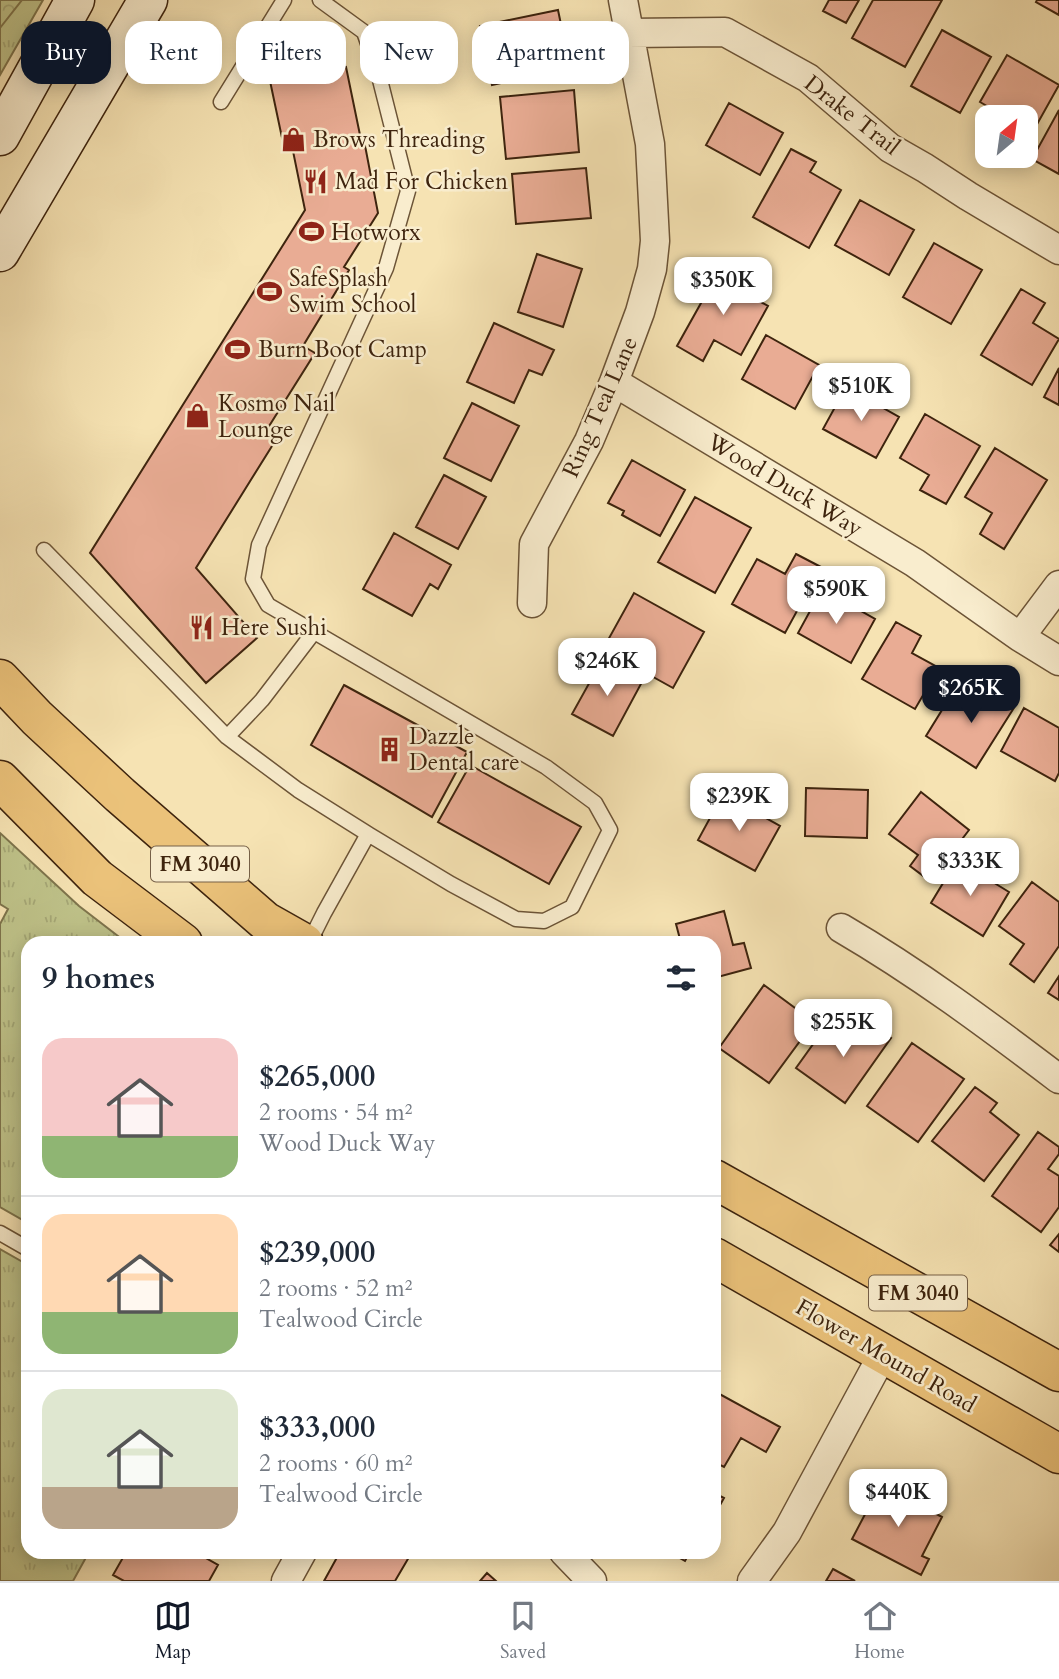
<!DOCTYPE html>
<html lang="en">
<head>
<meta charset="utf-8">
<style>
	:root { --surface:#fff; --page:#f6f6f7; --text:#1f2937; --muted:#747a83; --line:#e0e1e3; --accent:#111827 }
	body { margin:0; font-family:Cardo,serif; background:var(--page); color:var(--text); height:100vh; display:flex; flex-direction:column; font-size:26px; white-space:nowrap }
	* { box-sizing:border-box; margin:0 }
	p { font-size:23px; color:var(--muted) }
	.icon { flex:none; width:38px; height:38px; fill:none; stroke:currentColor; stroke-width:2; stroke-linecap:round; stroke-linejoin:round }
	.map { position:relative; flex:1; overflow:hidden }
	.side { position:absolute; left:21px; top:936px; width:700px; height:623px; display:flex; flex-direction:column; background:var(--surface); border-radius:21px; box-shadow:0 4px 18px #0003 }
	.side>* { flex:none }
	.top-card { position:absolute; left:21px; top:21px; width:700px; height:63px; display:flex; gap:14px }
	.needle { width:46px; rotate:29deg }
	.tools { position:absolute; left:975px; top:105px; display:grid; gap:14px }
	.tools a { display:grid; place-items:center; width:63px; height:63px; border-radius:14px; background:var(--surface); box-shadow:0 4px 18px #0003; font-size:35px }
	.price { position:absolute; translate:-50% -60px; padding:0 16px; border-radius:14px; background:#fff; color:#222; font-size:23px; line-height:46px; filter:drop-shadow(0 2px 4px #0008) }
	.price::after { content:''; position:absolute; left:50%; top:42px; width:21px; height:16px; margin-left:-10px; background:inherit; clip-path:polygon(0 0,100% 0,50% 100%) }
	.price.active { background:var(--accent); color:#fff }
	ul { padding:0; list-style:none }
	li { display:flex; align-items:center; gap:21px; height:175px; padding:0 21px }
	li+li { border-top:2px solid var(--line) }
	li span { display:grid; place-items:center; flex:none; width:196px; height:140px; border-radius:21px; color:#555 }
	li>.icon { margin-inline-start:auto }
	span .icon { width:84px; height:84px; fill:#fffc; stroke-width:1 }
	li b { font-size:30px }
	h2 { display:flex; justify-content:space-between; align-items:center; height:84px; padding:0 21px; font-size:30px }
	.pill { padding:0 24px; border-radius:21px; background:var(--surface); box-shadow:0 4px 18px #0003; font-size:24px; line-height:63px }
	.pill.active { background:var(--accent); color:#fff }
	.dock { display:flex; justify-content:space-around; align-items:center; height:98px; border-top:2px solid var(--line); background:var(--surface); font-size:19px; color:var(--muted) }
	.dock a { display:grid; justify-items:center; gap:4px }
	.dock .active { color:var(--accent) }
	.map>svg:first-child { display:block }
	.grass { fill:url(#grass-tufts); stroke:#7e744c; stroke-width:2 }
	.forest { fill:url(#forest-crowns); stroke:#7e744c; stroke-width:2 }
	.building { fill:#e9ac94; stroke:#3e240e; stroke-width:2 }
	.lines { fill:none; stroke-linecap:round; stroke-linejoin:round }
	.service-casing { stroke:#6c5437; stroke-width:17 }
	.minor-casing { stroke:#6c5437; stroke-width:31 }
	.secondary-casing { stroke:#3e240e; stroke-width:41 }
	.primary-casing { stroke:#3e240e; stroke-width:41 }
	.service { stroke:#f9edce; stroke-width:14 }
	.minor { stroke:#f9edce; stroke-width:28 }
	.secondary { stroke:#f9edce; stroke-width:38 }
	.primary { stroke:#ebc27a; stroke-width:38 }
	.labels { text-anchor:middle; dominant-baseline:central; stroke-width:5; stroke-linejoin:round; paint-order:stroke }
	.shield { fill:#f9edce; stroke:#766048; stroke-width:2 }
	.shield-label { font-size:21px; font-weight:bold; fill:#3e240e }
	.street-label { font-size:23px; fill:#3e240e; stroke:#f9edce }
	.poi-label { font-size:23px; fill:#3e240e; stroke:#f9edce; text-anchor:start }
</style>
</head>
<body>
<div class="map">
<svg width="1059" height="1581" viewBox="0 0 1059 1581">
	<defs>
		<pattern id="grass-tufts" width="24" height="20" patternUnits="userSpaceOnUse" patternTransform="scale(1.75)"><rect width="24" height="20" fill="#bfc38a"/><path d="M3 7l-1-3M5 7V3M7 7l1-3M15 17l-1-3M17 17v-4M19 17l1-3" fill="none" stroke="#a5a776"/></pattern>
		<pattern id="forest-crowns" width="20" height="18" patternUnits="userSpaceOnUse" patternTransform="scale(1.75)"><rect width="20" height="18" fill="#bfc38a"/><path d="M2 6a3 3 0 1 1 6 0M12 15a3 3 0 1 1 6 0" fill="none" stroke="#a5a776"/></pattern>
	</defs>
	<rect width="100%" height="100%" fill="#f6e3b3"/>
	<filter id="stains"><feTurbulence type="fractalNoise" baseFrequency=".00286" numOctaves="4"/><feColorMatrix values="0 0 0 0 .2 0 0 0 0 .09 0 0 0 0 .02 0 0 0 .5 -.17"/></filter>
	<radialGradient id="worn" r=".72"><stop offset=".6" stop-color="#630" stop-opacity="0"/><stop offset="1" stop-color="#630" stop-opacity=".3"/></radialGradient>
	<!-- grass -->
	<path class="grass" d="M 0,0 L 43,0 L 0,75 Z
		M 0,833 L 79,906 L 127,943 L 28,943 L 28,1223 L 0,1207 L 0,924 L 8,909 L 0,904 Z
		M 0,1249 L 28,1265 L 28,1552 L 89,1552 L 73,1581 L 0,1581 Z"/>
	<!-- forest -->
	<path class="forest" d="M 0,0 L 22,0 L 0,28 Z"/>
	<!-- building -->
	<path class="building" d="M 829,0 L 859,0 L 846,23 L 823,11 Z
		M 873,0 L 942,0 L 905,67 L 852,38 Z
		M 1037,0 L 1059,0 L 1059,15 L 1036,2 Z
		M 558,10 L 570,68 L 492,85 L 480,26 Z
		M 942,30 L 991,57 L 960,113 L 911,86 Z
		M 323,51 L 327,71 L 346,67 L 360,135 L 363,135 L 378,213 L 344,267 L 349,270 L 303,346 L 315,353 L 266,431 L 277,438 L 196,568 L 257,638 L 206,683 L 90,553 L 305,210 L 293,151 L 285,152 L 266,62 Z
		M 1007,55 L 1059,85 L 1026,144 L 1026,117 L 1006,117 L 980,102 Z
		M 574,90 L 579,152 L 506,159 L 500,97 Z
		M 729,103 L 783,133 L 760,175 L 706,145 Z
		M 1059,110 L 1059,174 L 1032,159 Z
		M 791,149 L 816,162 L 810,172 L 841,190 L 809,248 L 753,217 Z
		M 586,168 L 591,218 L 516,224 L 512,174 Z
		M 860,200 L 914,230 L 889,275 L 835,245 Z
		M 934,243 L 982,270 L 951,324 L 903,297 Z
		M 537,254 L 582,269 L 563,327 L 518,312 Z
		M 724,262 L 744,274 L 736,288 L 768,306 L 741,355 L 714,340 L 703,361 L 677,346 Z
		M 1021,289 L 1045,303 L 1033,323 L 1059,339 L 1032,385 L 981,355 Z
		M 494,323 L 554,350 L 542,375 L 529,370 L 514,403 L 467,382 Z
		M 766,335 L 819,365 L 795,409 L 742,379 Z
		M 1059,368 L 1059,405 L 1044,397 Z
		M 846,387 L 899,417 L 876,458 L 823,429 Z
		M 472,403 L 519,426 L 491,481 L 444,458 Z
		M 925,414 L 980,446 L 946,504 L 920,490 L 929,475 L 900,458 Z
		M 995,448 L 1047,480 L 1004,549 L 980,534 L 992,513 L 965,497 Z
		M 632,460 L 685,490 L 660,536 L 622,515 L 624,511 L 608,503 Z
		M 444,475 L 486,497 L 458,549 L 416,527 Z
		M 695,497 L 751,528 L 715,593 L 658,562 Z
		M 394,533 L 451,565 L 438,589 L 430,584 L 412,616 L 363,589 Z
		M 796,554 L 821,567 L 785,633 L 732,604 L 757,559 L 785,574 Z
		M 822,589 L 875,619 L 851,663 L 798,633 Z
		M 634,593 L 704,632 L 673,688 L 603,649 Z
		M 896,622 L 921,636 L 912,653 L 939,668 L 915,709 L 862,679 Z
		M 602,660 L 642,682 L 613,736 L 572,714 Z
		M 344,685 L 467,752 L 432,817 L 311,745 Z
		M 955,689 L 983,707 L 994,689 L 1017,703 L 976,768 L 926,736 Z
		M 1024,708 L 1059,728 L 1059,773 L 1055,781 L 1001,751 Z
		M 470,765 L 581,827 L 549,884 L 438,822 Z
		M 806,788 L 868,790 L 867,838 L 805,836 Z
		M 921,792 L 969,830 L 930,881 L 910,866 L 918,855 L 889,834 Z
		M 723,794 L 780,826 L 755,871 L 698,840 Z
		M 957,860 L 1009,892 L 983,936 L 931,903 Z
		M 1032,882 L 1059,902 L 1059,946 L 1034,982 L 1010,964 L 1024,944 L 999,926 Z
		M 724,911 L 733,945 L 744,943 L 751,968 L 714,978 L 714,943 L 681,943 L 676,924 Z
		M 1059,976 L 1059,1000 L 1048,993 Z
		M 764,985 L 814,1022 L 769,1083 L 719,1048 Z
		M 829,1022 L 854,1041 L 868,1022 L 891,1038 L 845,1103 L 796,1068 Z
		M 912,1043 L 964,1079 L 918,1142 L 867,1106 Z
		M 975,1087 L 997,1103 L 990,1112 L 1019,1135 L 984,1181 L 932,1141 Z
		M 1038,1132 L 1059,1147 L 1059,1154 L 1048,1169 L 1059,1176 L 1059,1207 L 1041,1232 L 992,1196 Z
		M 1059,1234 L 1059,1252 L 1050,1245 Z
		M 714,1391 L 780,1427 L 766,1452 L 741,1438 L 724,1467 L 714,1462 Z
		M 881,1484 L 942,1517 L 922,1556 L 929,1559 L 921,1575 L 852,1539 Z
		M 714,1493 L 724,1498 L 714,1516 Z
		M 135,1552 L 195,1552 L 218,1565 L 209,1581 L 124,1581 L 113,1575 L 125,1554 L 132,1557 Z
		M 340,1552 L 412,1552 L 395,1581 L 324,1581 Z
		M 669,1552 L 690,1552 L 685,1561 Z
		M 833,1569 L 855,1581 L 826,1581 Z
		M 487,1573 L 496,1581 L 480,1581 Z"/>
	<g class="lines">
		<defs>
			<path id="service" d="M 221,102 L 284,0
				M 44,550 L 227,737 L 298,790 L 368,834
				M 227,737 L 262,700 L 314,632
				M 309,943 L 324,913 L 368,834 L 451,884 L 516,919 L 544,921 L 572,907 L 610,830 L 595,803 L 546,767 L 268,605 L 253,579 L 259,545 L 386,268 L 408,191 L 378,72 L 364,32 L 320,0
				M 0,1233 L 28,1249"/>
			<path id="minor" d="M 628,33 L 725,32 L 808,78 L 890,148 L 925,168 L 968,196 L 1059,250
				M 614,382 L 915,563 L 1020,637 L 1059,661
				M 532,603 L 534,544 L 589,441 L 614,382 L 640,312 L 652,269 L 655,241 L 650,144 L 623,0
				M 1020,637 L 1059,585
				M 841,928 C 918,973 988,1025 1059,1079
				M 564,1552 L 592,1581
				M 286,1581 L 302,1552
				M 752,1581 L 787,1532 L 883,1354"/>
			<path id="secondary" d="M 0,136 L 75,0
				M 0,252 L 148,0"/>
			<path id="primary" d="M 0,679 L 37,718 L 120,795 L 265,921 L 304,943
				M 0,780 L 97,878 L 183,943
				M 714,1179 L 1059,1372
				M 714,1257 L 1059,1454"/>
		</defs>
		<!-- service casing -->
		<use href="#service" class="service-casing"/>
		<!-- minor casing -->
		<use href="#minor" class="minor-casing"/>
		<!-- secondary casing -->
		<use href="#secondary" class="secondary-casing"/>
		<!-- primary casing -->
		<use href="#primary" class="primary-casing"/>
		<!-- service -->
		<use href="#service" class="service"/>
		<!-- minor -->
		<use href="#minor" class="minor"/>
		<!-- secondary -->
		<use href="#secondary" class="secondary"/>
		<!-- primary -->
		<use href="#primary" class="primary"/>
	</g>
	<!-- icons -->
	<defs>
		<symbol id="shop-bare" viewBox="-9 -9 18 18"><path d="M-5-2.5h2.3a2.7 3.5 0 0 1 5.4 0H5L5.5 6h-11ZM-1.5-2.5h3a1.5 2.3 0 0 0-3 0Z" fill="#8f2418" stroke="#f9edce" stroke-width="2.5" paint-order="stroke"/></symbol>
		<symbol id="restaurant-bare" viewBox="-9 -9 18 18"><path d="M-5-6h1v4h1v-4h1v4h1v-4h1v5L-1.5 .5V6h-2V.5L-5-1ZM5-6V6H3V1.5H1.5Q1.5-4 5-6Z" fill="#8f2418" stroke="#f9edce" stroke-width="2.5" paint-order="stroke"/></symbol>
		<symbol id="stadium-bare" viewBox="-9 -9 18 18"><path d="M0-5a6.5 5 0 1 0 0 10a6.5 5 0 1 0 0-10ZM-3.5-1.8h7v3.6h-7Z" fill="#8f2418" stroke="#f9edce" stroke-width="2.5" paint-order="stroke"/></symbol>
		<symbol id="building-bare" viewBox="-9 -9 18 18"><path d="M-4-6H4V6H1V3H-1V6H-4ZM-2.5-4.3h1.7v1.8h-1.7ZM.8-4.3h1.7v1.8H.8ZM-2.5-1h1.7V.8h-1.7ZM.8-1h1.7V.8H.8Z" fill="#8f2418" stroke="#f9edce" stroke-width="2.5" paint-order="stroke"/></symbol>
	</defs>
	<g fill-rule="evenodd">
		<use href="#shop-bare" x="276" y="122" width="35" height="35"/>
		<use href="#restaurant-bare" x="298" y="164" width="35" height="35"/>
		<use href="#stadium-bare" x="294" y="214" width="35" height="35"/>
		<use href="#stadium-bare" x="252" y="274" width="35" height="35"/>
		<use href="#stadium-bare" x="220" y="332" width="35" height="35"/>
		<use href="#shop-bare" x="180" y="398" width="35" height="35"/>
		<use href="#restaurant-bare" x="184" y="610" width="35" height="35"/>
		<use href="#building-bare" x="372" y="732" width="35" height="35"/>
	</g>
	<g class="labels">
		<!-- shield labels -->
		<g class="shield">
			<rect x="151" y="846.5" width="98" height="35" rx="5"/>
			<rect x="869" y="1275.5" width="98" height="35" rx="5"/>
		</g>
		<g class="shield-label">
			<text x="200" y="864">FM 3040</text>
			<text x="918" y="1293">FM 3040</text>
		</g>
		<!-- street labels -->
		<g class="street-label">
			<text transform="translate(852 115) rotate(38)">Drake Trail</text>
			<text transform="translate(600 407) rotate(-66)">Ring Teal Lane</text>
			<text transform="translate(785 485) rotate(31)">Wood Duck Way</text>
			<text transform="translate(886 1356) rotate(30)">Flower Mound Road</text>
		</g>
		<!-- poi labels -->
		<g class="poi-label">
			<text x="313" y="139">Brows Threading</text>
			<text x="335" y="181">Mad For Chicken</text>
			<text x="331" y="232">Hotworx</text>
			<text x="289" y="278">SafeSplash<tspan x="289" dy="26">Swim School</tspan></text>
			<text x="258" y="349">Burn Boot Camp</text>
			<text x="218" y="403">Kosmo Nail<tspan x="218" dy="26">Lounge</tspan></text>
			<text x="221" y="627">Here Sushi</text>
			<text x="409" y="736">Dazzle<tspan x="409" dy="26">Dental care</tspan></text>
		</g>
	</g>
	<rect width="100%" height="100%" filter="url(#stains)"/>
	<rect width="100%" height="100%" fill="url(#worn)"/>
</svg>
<div class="tools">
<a><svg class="needle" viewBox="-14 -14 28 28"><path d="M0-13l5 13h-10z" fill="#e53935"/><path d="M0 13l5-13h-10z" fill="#747a83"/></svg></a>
</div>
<b class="price" style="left:723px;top:317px">$350K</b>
<b class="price" style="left:861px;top:423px">$510K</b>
<b class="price" style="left:836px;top:626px">$590K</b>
<b class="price" style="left:607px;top:698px">$246K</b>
<b class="price active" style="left:971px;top:725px">$265K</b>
<b class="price" style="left:739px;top:833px">$239K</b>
<b class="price" style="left:970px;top:898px">$333K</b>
<b class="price" style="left:843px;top:1059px">$255K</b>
<b class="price" style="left:898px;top:1529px">$440K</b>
<div class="top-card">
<a class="pill active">Buy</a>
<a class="pill">Rent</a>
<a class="pill">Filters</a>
<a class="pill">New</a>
<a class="pill">Apartment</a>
</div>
<section class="side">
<h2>9 homes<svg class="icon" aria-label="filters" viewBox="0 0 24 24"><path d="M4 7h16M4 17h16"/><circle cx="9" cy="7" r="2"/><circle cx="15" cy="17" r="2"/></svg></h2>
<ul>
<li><span style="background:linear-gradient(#f6c9c9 70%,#8fb573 0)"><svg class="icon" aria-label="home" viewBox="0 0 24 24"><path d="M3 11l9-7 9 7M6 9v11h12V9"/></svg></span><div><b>$265,000</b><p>2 rooms · 54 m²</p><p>Wood Duck Way</p></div></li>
<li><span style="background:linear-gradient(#ffd9b3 70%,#8fb573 0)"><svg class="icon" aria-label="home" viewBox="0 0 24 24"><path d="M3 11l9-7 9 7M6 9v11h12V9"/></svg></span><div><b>$239,000</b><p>2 rooms · 52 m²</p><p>Tealwood Circle</p></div></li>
<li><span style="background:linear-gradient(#dfe7d0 70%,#b9a48a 0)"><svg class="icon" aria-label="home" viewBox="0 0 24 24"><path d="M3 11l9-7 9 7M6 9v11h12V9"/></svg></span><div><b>$333,000</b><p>2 rooms · 60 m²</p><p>Tealwood Circle</p></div></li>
</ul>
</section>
</div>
<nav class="dock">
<a class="active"><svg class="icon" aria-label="map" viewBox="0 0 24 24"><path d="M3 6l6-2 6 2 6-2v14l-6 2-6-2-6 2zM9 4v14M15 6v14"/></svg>Map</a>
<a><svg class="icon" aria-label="saved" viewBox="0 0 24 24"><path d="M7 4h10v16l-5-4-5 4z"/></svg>Saved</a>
<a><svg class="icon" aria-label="home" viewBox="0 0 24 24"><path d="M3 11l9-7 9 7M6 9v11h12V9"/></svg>Home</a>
</nav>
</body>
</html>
